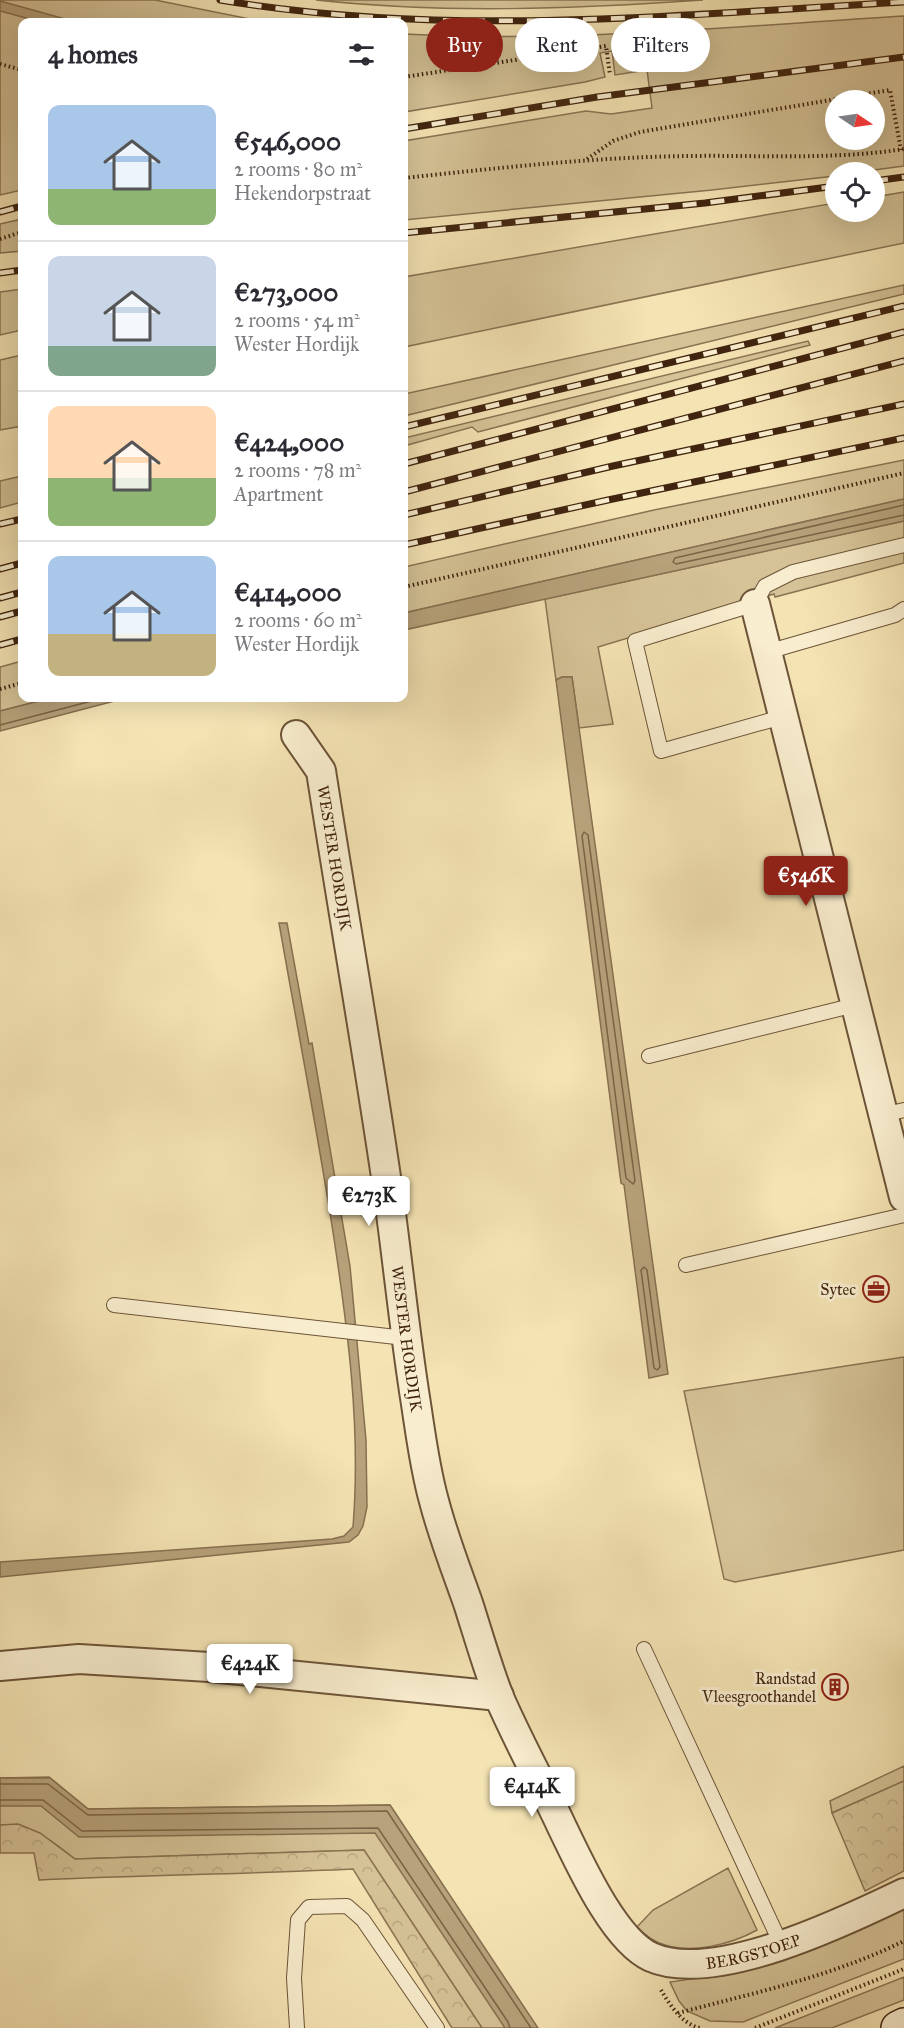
<!DOCTYPE html>
<html lang="en">
<head>
<meta charset="utf-8">
<style>
	:root { --surface:#fff; --page:#f2f2f3; --text:#2b2b33; --muted:#7c7c81; --line:#e1e1e2; --accent:#8f2418 }
	body { margin:0; font-family:"IM FELL Great Primer",serif; background:var(--page); color:var(--text); height:100vh; display:flex; flex-direction:column; font-size:22px; white-space:nowrap }
	* { box-sizing:border-box; margin:0 }
	p { font-size:20px; color:var(--muted) }
	.icon { flex:none; width:33px; height:33px; fill:none; stroke:currentColor; stroke-width:2; stroke-linecap:round; stroke-linejoin:round }
	.map { position:relative; flex:1; overflow:hidden }
	.panel { position:absolute; left:18px; top:18px; width:390px; height:684px; display:flex; flex-direction:column; background:var(--surface); border-radius:12px; box-shadow:0 6px 24px #0002 }
	.panel>* { flex:none }
	.guide { position:absolute; left:426px; top:18px; width:387px; height:54px; display:flex; gap:12px }
	.needle { width:39px; rotate:103deg }
	.fabs { position:absolute; left:825px; top:90px; display:grid; gap:12px }
	.fabs a { display:grid; place-items:center; width:60px; height:60px; border-radius:50%; background:var(--surface); box-shadow:0 6px 24px #0002; font-size:30px }
	.price { position:absolute; translate:-50% -51px; padding:0 14px; border-radius:6px; background:#fff; color:#222; font-size:20px; line-height:39px; filter:drop-shadow(0 2px 3px #0008) }
	.price::after { content:''; position:absolute; left:50%; top:36px; width:18px; height:14px; margin-left:-9px; background:inherit; clip-path:polygon(0 0,100% 0,50% 100%) }
	.price.on { background:var(--accent); color:#fff }
	ul { padding:0; list-style:none }
	li { display:flex; align-items:center; gap:18px; height:150px; padding:0 30px }
	li+li { border-top:2px solid var(--line) }
	li span { display:grid; place-items:center; flex:none; width:168px; height:120px; border-radius:12px; color:#555 }
	li>.icon { margin-inline-start:auto }
	span .icon { width:72px; height:72px; fill:#fffc; stroke-width:1 }
	li b { font-size:26px }
	h2 { display:flex; justify-content:space-between; align-items:center; height:72px; padding:0 30px; font-size:26px }
	.chip { padding:0 21px; border-radius:27px; background:var(--surface); box-shadow:0 6px 24px #0002; font-size:21px; line-height:54px }
	.chip.on { background:var(--accent); color:#fff }
	.map>svg:first-child { display:block }
	.grass { fill:#d5c397; stroke:#8a7453; stroke-width:1.5; fill-rule:evenodd }
	.forest { fill:url(#forest-crowns); stroke:#8a7453; stroke-width:1.5 }
	.water { fill:#b7a27b; stroke:#877050; stroke-width:1.5 }
	.lines { fill:none; stroke-linecap:round; stroke-linejoin:round }
	.shore { stroke:#7c6345; stroke-width:1.5 }
	.service-casing { stroke:#6d5438; stroke-width:16 }
	.minor-casing { stroke:#6d5438; stroke-width:32 }
	.secondary-casing { stroke:#40240f; stroke-width:36 }
	.path { stroke:#40240f; stroke-width:4; stroke-dasharray:1.5 3; stroke-linecap:butt }
	.service { stroke:#f8edce; stroke-width:14 }
	.minor { stroke:#f8edce; stroke-width:28 }
	.secondary { stroke:#f8edce; stroke-width:33 }
	.rail-casing { stroke:#40240f; stroke-width:7 }
	.rail { stroke:#f8edce; stroke-width:4.5; stroke-dasharray:14; stroke-linecap:butt }
	.labels { text-anchor:middle; dominant-baseline:central; stroke-width:6; stroke-linejoin:round; paint-order:stroke }
	.street-label { font-size:16px; fill:#40240f; stroke:#f8edce }
	.poi-label { font-size:16px; fill:#40240f; stroke:#f8edce; text-anchor:end }
</style>
</head>
<body>
<div class="map">
<svg width="904" height="2028" viewBox="0 0 904 2028">
	<defs>
		<pattern id="forest-crowns" width="20" height="18" patternUnits="userSpaceOnUse" patternTransform="scale(1.5)"><rect width="20" height="18" fill="#d5c397"/><path d="M2 6a3 3 0 1 1 6 0M12 15a3 3 0 1 1 6 0" fill="none" stroke="#b8a781"/></pattern>
	</defs>
	<rect width="100%" height="100%" fill="#f4e3b3"/>
	<filter id="stains"><feTurbulence type="fractalNoise" baseFrequency=".00333" numOctaves="4"/><feColorMatrix values="0 0 0 0 .2 0 0 0 0 .09 0 0 0 0 .02 0 0 0 .5 -.17"/></filter>
	<radialGradient id="worn" r=".72"><stop offset=".6" stop-color="#630" stop-opacity="0"/><stop offset="1" stop-color="#630" stop-opacity=".3"/></radialGradient>
	<!-- grass -->
	<path class="grass" d="M 0,0 L 155,0 L 265,22 L 22,22 L 22,190 L 0,195 Z
		M 316,0 L 703,0 C 573,9 445,14 316,0 Z
		M 904,16 L 904,166 L 859,172 L 836,172 L 835,176 L 712,190 L 404,220 L 404,141 L 586,111 L 611,114 L 652,108 L 647,70 L 615,75 L 612,51 L 600,53 L 605,77 L 585,82 L 404,112 L 404,34 C 570,43 738,26 904,16 ZM 836,100 L 874,100 L 874,140 L 836,140 Z
		M 904,192 L 904,243 L 404,347 L 404,277 L 835,203 L 836,212 L 874,212 L 875,197 Z
		M 22,219 L 22,251 L 0,253 L 0,224 Z
		M 904,285 L 904,294 L 404,416 L 404,394 Z
		M 22,289 L 22,330 L 0,335 L 0,292 Z
		M 808,341 L 810,345 L 478,432 L 472,427 L 404,446 L 404,438 Z
		M 22,355 L 22,426 L 0,430 L 0,360 Z
		M 904,460 L 904,499 L 404,613 L 404,567 L 654,510 Z
		M 22,476 L 22,502 L 0,508 L 0,481 Z
		M 904,521 L 904,563 L 775,597 L 774,594 L 598,647 L 613,724 L 579,728 L 572,677 L 562,677 L 556,680 L 545,599 Z
		M 22,661 L 22,698 L 51,698 L 0,711 L 0,667 Z
		M 904,1357 L 904,1550 L 735,1582 L 724,1579 L 684,1391 Z
		M 904,1766 L 904,1781 L 832,1813 L 830,1801 Z
		M 49,1777 L 88,1809 L 390,1805 L 537,2028 L 482,2028 L 364,1850 L 75,1859 C 50,1840 33,1824 0,1825 L 0,1778 Z
		M 728,1868 L 757,1930 C 732,1944 692,1954 665,1945 C 654,1942 645,1935 637,1927 L 653,1910 Z
		M 904,1909 L 904,1959 L 743,2022 L 710,2021 L 687,2011 L 679,2001 L 670,1982 L 732,1973 L 831,1942 Z
		M 904,1977 L 904,2000 L 832,2028 L 775,2028 Z"/>
	<!-- forest -->
	<path class="forest" d="M 904,1781 L 904,1871 L 865,1891 L 832,1813 Z
		M 18,1824 L 40,1833 L 75,1859 L 364,1850 L 482,2028 L 452,2028 L 353,1869 C 249,1874 144,1875 39,1880 L 34,1853 L 0,1853 L 0,1825 Z"/>
	<!-- water -->
	<path class="water" d="M 0,1 L 76,22 L 41,22 L 0,11 Z
		M 904,499 L 904,521 L 404,630 L 404,613 Z
		M 562,677 L 572,677 L 668,1374 L 649,1378 L 624,1185 L 621,1183 L 556,680 Z
		M 51,698 L 126,698 L 0,731 L 0,711 Z
		M 279,923 L 287,923 L 309,1044 L 312,1043 L 350,1266 L 366,1440 L 367,1507 L 363,1526 L 358,1535 L 349,1542 L 0,1577 L 0,1562 L 332,1539 L 344,1536 L 353,1527 C 361,1428 348,1330 333,1232 C 317,1129 297,1026 279,923 Z
		M 0,1778 L 50,1778 L 88,1809 L 390,1805 L 538,2028 L 505,2028 L 375,1833 L 79,1837 L 41,1806 L 0,1806 Z"/>
	<g class="lines">
		<!-- shore -->
		<path class="shore" d="M 904,505 L 675,558 L 673,562 L 676,564 L 904,515
			M 0,725 L 103,698
			M 584,832 L 588,835 L 635,1181 L 633,1184 L 626,1178 L 582,836 Z
			M 644,1267 L 647,1270 L 660,1367 L 657,1370 L 654,1368 L 641,1270 Z
			M 0,1784 L 48,1784 L 88,1815 L 387,1811 L 531,2028
			M 0,1800 L 43,1800 L 82,1831 L 378,1828 L 508,2022 L 510,2028"/>
		<defs>
			<path id="service" d="M 767,652 L 895,615 L 904,609
				M 782,717 L 661,751 L 635,641 L 755,604 L 765,586 L 793,572 L 904,545
				M 649,1056 L 855,1005
				M 882,1115 L 904,1110
				M 686,1265 L 904,1215
				M 114,1305 L 405,1338
				M 644,1649 L 781,1944
				M 297,2028 L 294,1978 L 298,1920 L 309,1907 L 347,1906 L 363,1920 L 437,2028"/>
			<g id="minor">
				<path d="M 755,604 L 904,1197"/>
				<path id="s1" d="M 296,735 L 321,771 C 342,906 366,1042 386,1177 C 397,1253 404,1329 416,1404 C 421,1437 425,1469 434,1501 C 443,1536 456,1569 468,1603 C 478,1634 487,1666 499,1697 C 518,1741 542,1784 562,1827 C 580,1864 614,1940 651,1957 C 714,1985 846,1921 904,1893"/>
				<path d="M 0,1666 L 79,1659 L 209,1667 L 499,1696"/>
			</g>
			<path id="secondary" d="M 898,2028 L 904,2025"/>
		</defs>
		<!-- service casing -->
		<use href="#service" class="service-casing"/>
		<!-- minor casing -->
		<use href="#minor" class="minor-casing"/>
		<!-- secondary casing -->
		<use href="#secondary" class="secondary-casing"/>
		<!-- path -->
		<path class="path" d="M 0,64 L 22,70
			M 404,77 L 606,46 L 610,75
			M 587,159 L 613,141 L 640,132 L 890,90 L 901,150
			M 404,178 C 499,168 594,157 690,156 C 761,155 833,160 904,149
			M 0,239 L 22,232
			M 404,587 L 904,473
			M 0,689 L 22,683
			M 661,1990 C 670,2005 682,2024 700,2028
			M 678,2013 C 754,1993 833,1976 904,1941
			M 755,2028 L 904,1969"/>
		<!-- service -->
		<use href="#service" class="service"/>
		<!-- minor -->
		<use href="#minor" class="minor"/>
		<!-- secondary -->
		<use href="#secondary" class="secondary"/>
		<defs>
			<path id="rail" d="M 220,0 C 448,38 675,15 904,2
				M 404,129 L 597,97 L 904,57
				M 874,181 L 904,177
				M 0,212 L 22,206
				M 404,233 L 705,203 L 836,186
				M 0,273 L 22,270
				M 404,427 L 904,306
				M 404,464 L 904,332
				M 404,492 L 904,361
				M 404,515 L 613,466 L 904,404
				M 0,524 L 22,519
				M 404,545 L 608,500 L 904,438
				M 0,569 L 22,563
				M 0,598 L 22,592
				M 0,617 L 22,611
				M 0,645 L 22,639"/>
		</defs>
		<!-- rail casing -->
		<use href="#rail" class="rail-casing"/>
		<!-- rail -->
		<use href="#rail" class="rail"/>
	</g>
	<!-- icons -->
	<defs>
		<symbol id="office-ring" viewBox="-11 -11 22 22"><circle r="9.5" fill="#f8edce" stroke="#8f2418" stroke-width="1.5"/><path d="M-6-3h4V-5.5h4V-3h4V5H-6ZM-1-4.5V-3h2v-1.5ZM-6 0V1H6V0Z" fill="#8f2418"/></symbol>
		<symbol id="building-ring" viewBox="-11 -11 22 22"><circle r="9.5" fill="#f8edce" stroke="#8f2418" stroke-width="1.5"/><path d="M-4-6H4V6H1V3H-1V6H-4ZM-2.5-4.3h1.7v1.8h-1.7ZM.8-4.3h1.7v1.8H.8ZM-2.5-1h1.7V.8h-1.7ZM.8-1h1.7V.8H.8Z" fill="#8f2418"/></symbol>
	</defs>
	<g fill-rule="evenodd">
		<use href="#office-ring" x="861" y="1274" width="30" height="30"/>
		<use href="#building-ring" x="820" y="1672" width="30" height="30"/>
	</g>
	<g class="labels">
		<!-- street labels -->
		<g class="street-label">
			<text stroke="none"><textPath href="#s1" startOffset="132">WESTER HORDIJK</textPath></text>
			<text stroke="none"><textPath href="#s1" startOffset="618">WESTER HORDIJK</textPath></text>
			<text stroke="none"><textPath href="#s1" startOffset="1398">BERGSTOEP</textPath></text>
		</g>
		<!-- poi labels -->
		<g class="poi-label">
			<text x="856" y="1289">Sytec</text>
			<text x="816" y="1678">Randstad<tspan x="816" dy="18">Vleesgroothandel</tspan></text>
		</g>
	</g>
	<rect width="100%" height="100%" filter="url(#stains)"/>
	<rect width="100%" height="100%" fill="url(#worn)"/>
</svg>
<div class="fabs">
<a><svg class="needle" viewBox="-14 -14 28 28"><path d="M0-13l5 13h-10z" fill="#e53935"/><path d="M0 13l5-13h-10z" fill="#7c7c81"/></svg></a>
<a><svg class="icon" aria-label="locate" viewBox="0 0 24 24"><circle cx="12" cy="12" r="6"/><path d="M12 2v4M12 18v4M2 12h4M18 12h4"/></svg></a>
</div>
<b class="price on" style="left:806px;top:907px">€546K</b>
<b class="price" style="left:369px;top:1227px">€273K</b>
<b class="price" style="left:250px;top:1695px">€424K</b>
<b class="price" style="left:532px;top:1818px">€414K</b>
<div class="guide">
<a class="chip on">Buy</a>
<a class="chip">Rent</a>
<a class="chip">Filters</a>
</div>
<section class="panel">
<h2>4 homes<svg class="icon" aria-label="filters" viewBox="0 0 24 24"><path d="M4 7h16M4 17h16"/><circle cx="9" cy="7" r="2"/><circle cx="15" cy="17" r="2"/></svg></h2>
<ul>
<li><span style="background:linear-gradient(#a9c7e8 70%,#8fb573 0)"><svg class="icon" aria-label="home" viewBox="0 0 24 24"><path d="M3 11l9-7 9 7M6 9v11h12V9"/></svg></span><div><b>€546,000</b><p>2 rooms · 80 m²</p><p>Hekendorpstraat</p></div></li>
<li><span style="background:linear-gradient(#c9d6e8 75%,#7fa58c 0)"><svg class="icon" aria-label="home" viewBox="0 0 24 24"><path d="M3 11l9-7 9 7M6 9v11h12V9"/></svg></span><div><b>€273,000</b><p>2 rooms · 54 m²</p><p>Wester Hordijk</p></div></li>
<li><span style="background:linear-gradient(#ffd9b3 60%,#8fb573 0)"><svg class="icon" aria-label="home" viewBox="0 0 24 24"><path d="M3 11l9-7 9 7M6 9v11h12V9"/></svg></span><div><b>€424,000</b><p>2 rooms · 78 m²</p><p>Apartment</p></div></li>
<li><span style="background:linear-gradient(#a9c7e8 65%,#c2b280 0)"><svg class="icon" aria-label="home" viewBox="0 0 24 24"><path d="M3 11l9-7 9 7M6 9v11h12V9"/></svg></span><div><b>€414,000</b><p>2 rooms · 60 m²</p><p>Wester Hordijk</p></div></li>
</ul>
</section>
</div>
</body>
</html>
